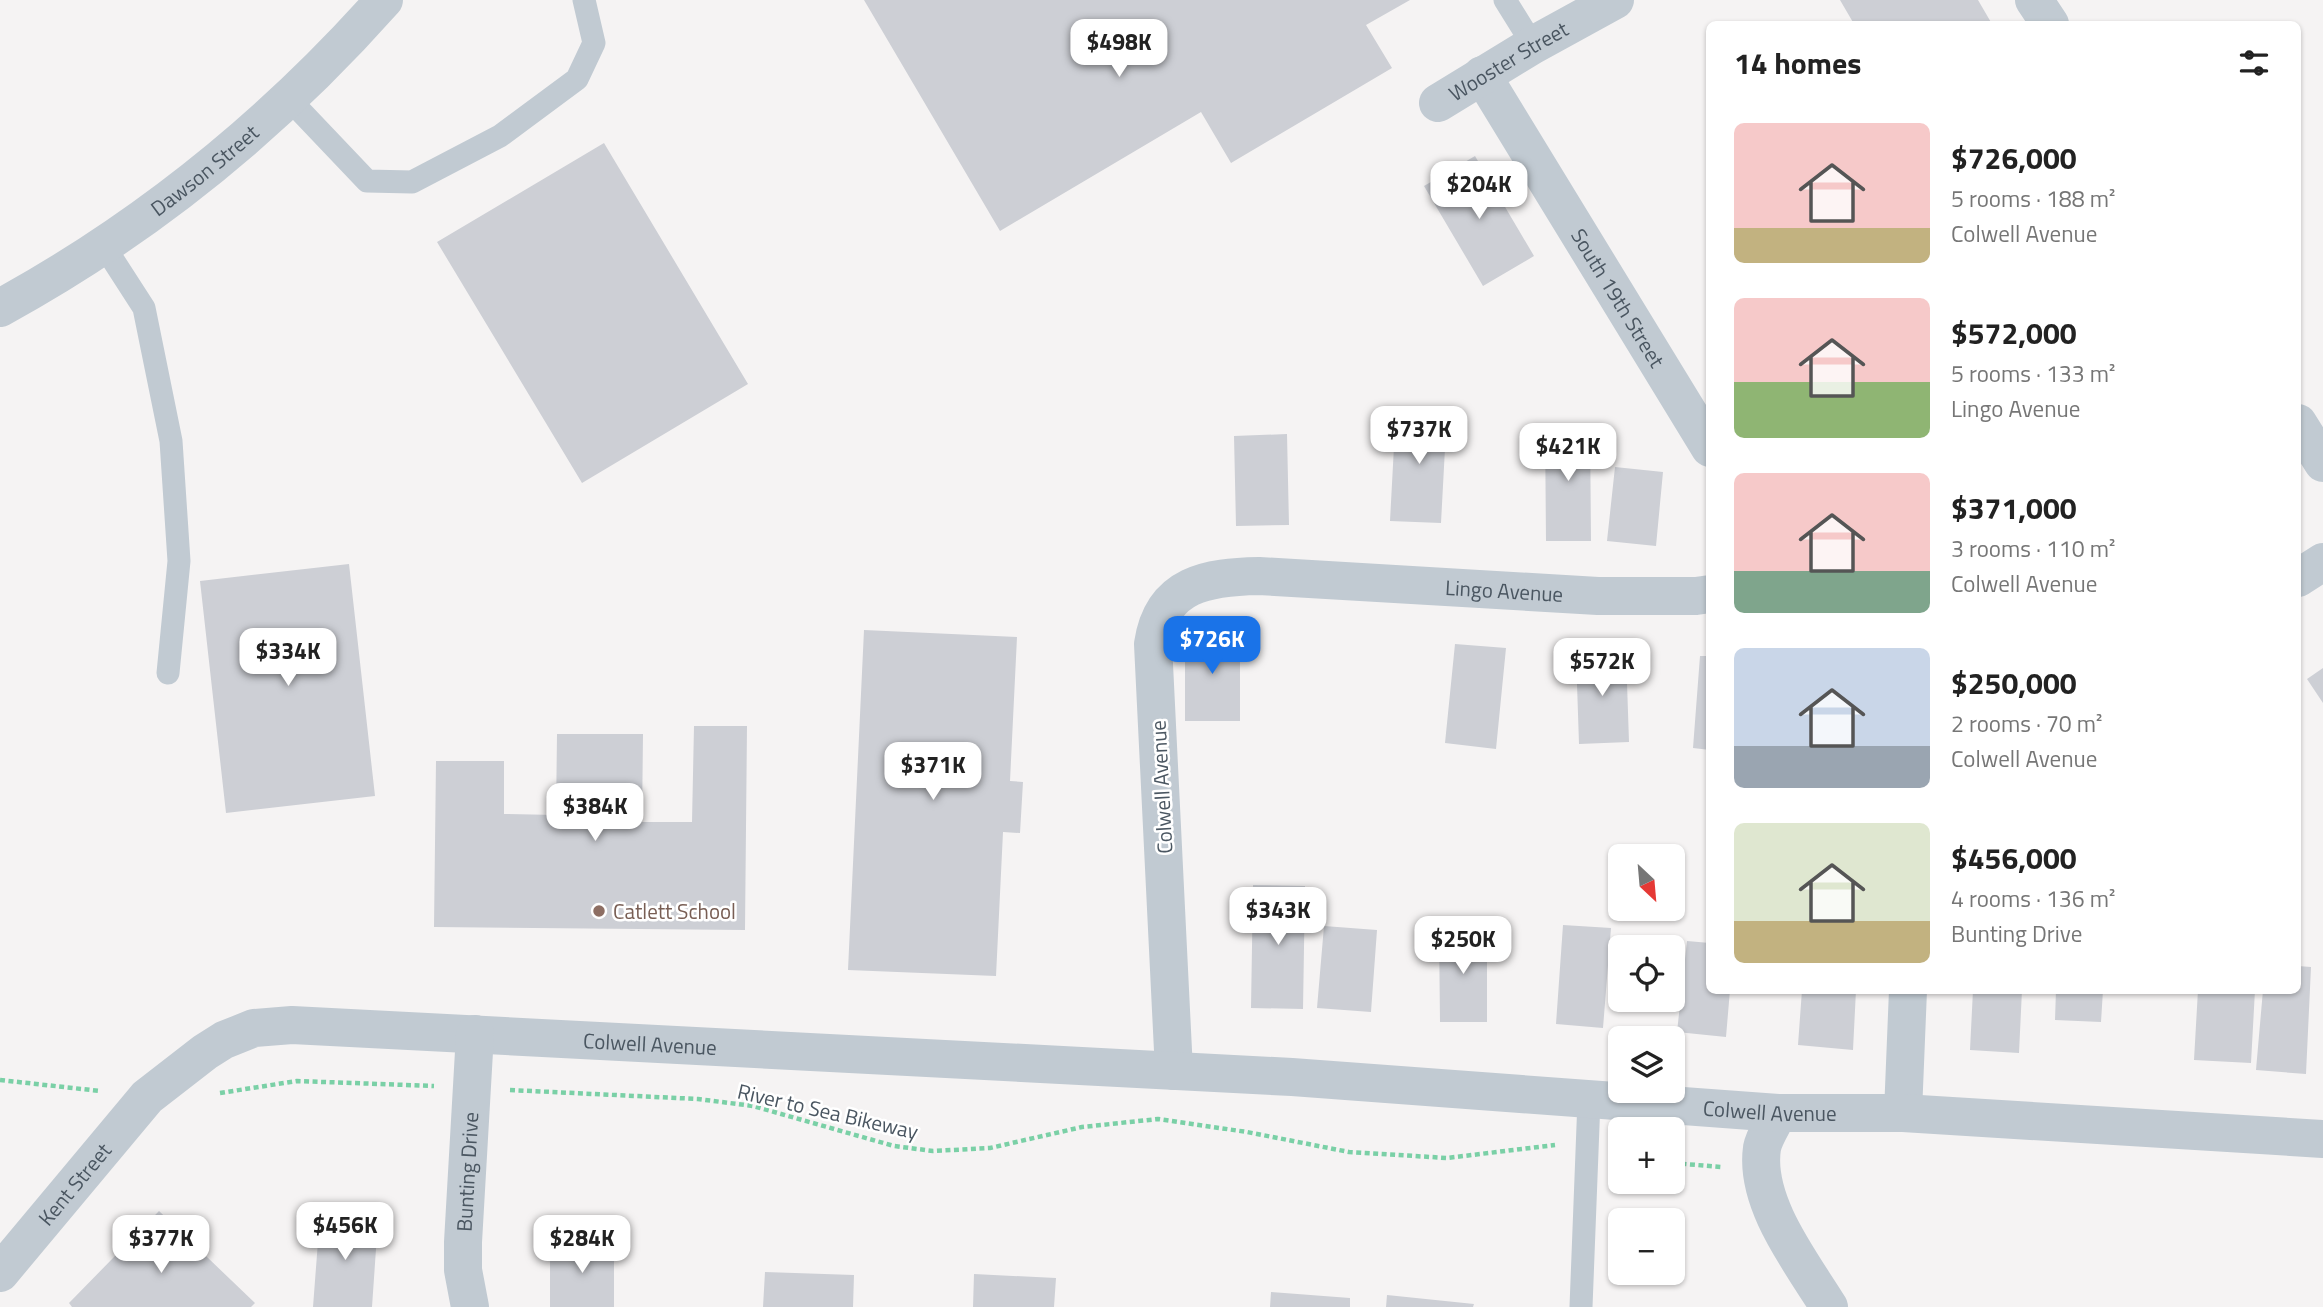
<!DOCTYPE html>
<html lang="en">
<head>
<meta charset="utf-8">
<style>
	:root { --surface:#fff; --page:#f2f2f2; --text:#222; --muted:#767676; --accent:#1a73e8 }
	body { margin:0; font-family:"Titillium Web",sans-serif; background:var(--page); color:var(--text); height:100vh; display:flex; flex-direction:column; font-size:26px; white-space:nowrap }
	* { box-sizing:border-box; margin:0 }
	p { font-size:23px; color:var(--muted) }
	.icon { flex:none; width:38px; height:38px; fill:none; stroke:currentColor; stroke-width:2; stroke-linecap:round; stroke-linejoin:round }
	.map { position:relative; flex:1; overflow:hidden }
	.drawer { position:absolute; left:1706px; top:21px; width:595px; height:973px; display:flex; flex-direction:column; background:var(--surface); border-radius:10px; box-shadow:0 2px 5px #0004 }
	.drawer>* { flex:none }
	.needle { width:46px; rotate:154deg }
	.tools { position:absolute; left:1608px; top:844px; display:grid; gap:14px }
	.tools a { display:grid; place-items:center; width:77px; height:77px; border-radius:10px; background:var(--surface); box-shadow:0 2px 5px #0004; font-size:35px }
	.price { position:absolute; translate:-50% -60px; padding:0 16px; border-radius:14px; background:#fff; color:#222; font-size:23px; line-height:46px; filter:drop-shadow(0 2px 4px #0008) }
	.price::after { content:''; position:absolute; left:50%; top:42px; width:21px; height:16px; margin-left:-10px; background:inherit; clip-path:polygon(0 0,100% 0,50% 100%) }
	.price.on { background:var(--accent); color:#fff }
	ul { padding:0; list-style:none }
	li { display:flex; align-items:center; gap:21px; height:175px; padding:0 28px }
	li span { display:grid; place-items:center; flex:none; width:196px; height:140px; border-radius:10px; color:#555 }
	li>.icon { margin-inline-start:auto }
	span .icon { width:84px; height:84px; fill:#fffc; stroke-width:1 }
	li b { font-size:30px }
	h2 { display:flex; justify-content:space-between; align-items:center; height:84px; padding:0 28px; font-size:30px }
	.map>svg:first-child { display:block }
	.building { fill:#cdcfd5 }
	.lines { fill:none; stroke-linecap:round; stroke-linejoin:round }
	.path { stroke:#7ad0a6; stroke-width:4.5; stroke-dasharray:5 3.5; stroke-linecap:butt }
	.service { stroke:#c1cad2; stroke-width:23 }
	.minor { stroke:#c1cad2; stroke-width:38 }
	.tertiary { stroke:#c1cad2; stroke-width:38 }
	.education-dot { fill:#8d6e63; stroke:#fff; stroke-width:2.5 }
	.labels { text-anchor:middle; dominant-baseline:central; stroke-width:5; stroke-linejoin:round; paint-order:stroke }
	.street-label { font-size:21px; fill:#4a5661; stroke:#fff }
	.education-label { font-size:21px; fill:#785e54; stroke:#fff; text-anchor:start }
</style>
</head>
<body>
<div class="map">
<svg width="2323" height="1307" viewBox="0 0 2323 1307">
	<rect width="100%" height="100%" fill="#f5f3f3"/>
	<!-- building -->
	<path class="building" d="M 864,0 L 1410,0 L 1366,25 L 1392,68 L 1231,163 L 1201,112 L 1000,231 Z
		M 1840,0 L 1978,0 L 1992,24 L 1882,24 L 1880,22 L 1876,24 L 1854,24 Z
		M 604,143 L 748,384 L 582,483 L 437,242 Z
		M 1475,156 L 1534,256 L 1483,286 L 1424,186 Z
		M 1396,409 L 1447,411 L 1441,523 L 1390,521 Z
		M 1545,424 L 1590,424 L 1591,541 L 1546,541 Z
		M 1287,434 L 1289,525 L 1236,526 L 1234,436 Z
		M 1615,467 L 1663,472 L 1656,546 L 1607,541 Z
		M 349,564 L 375,796 L 226,813 L 200,581 Z
		M 864,630 L 1017,637 L 1010,781 L 1023,782 L 1020,833 L 1003,832 L 996,976 L 848,970 Z
		M 1185,630 L 1240,630 L 1240,721 L 1185,721 Z
		M 1455,644 L 1506,648 L 1496,749 L 1445,743 Z
		M 1626,653 L 1629,742 L 1579,744 L 1576,654 Z
		M 1700,656 L 1710,656 L 1710,750 L 1693,748 Z
		M 2323,668 L 2323,703 L 2307,679 Z
		M 694,726 L 747,726 L 745,930 L 434,927 L 436,761 L 504,761 L 504,814 L 556,815 L 557,734 L 643,734 L 642,822 L 692,822 Z
		M 1253,885 L 1305,886 L 1303,1009 L 1251,1008 Z
		M 1563,925 L 1611,928 L 1603,1028 L 1556,1024 Z
		M 1324,926 L 1377,930 L 1371,1012 L 1317,1008 Z
		M 1487,929 L 1487,1022 L 1440,1022 L 1439,930 Z
		M 1687,941 L 1710,943 L 1710,990 L 1730,990 L 1726,1037 L 1677,1032 Z
		M 2298,966 L 2311,967 L 2306,1074 L 2256,1070 L 2263,990 L 2298,990 Z
		M 1802,990 L 1856,990 L 1853,1050 L 1798,1045 Z
		M 1973,990 L 2022,990 L 2019,1053 L 1970,1050 Z
		M 2056,990 L 2103,990 L 2101,1022 L 2055,1020 Z
		M 2198,990 L 2255,990 L 2251,1063 L 2194,1060 Z
		M 159,1211 L 255,1303 L 251,1307 L 72,1307 L 69,1303 Z
		M 320,1215 L 378,1220 L 372,1307 L 313,1307 Z
		M 614,1243 L 614,1307 L 550,1307 L 550,1244 Z
		M 765,1272 L 854,1275 L 853,1307 L 763,1307 Z
		M 974,1274 L 1056,1278 L 1054,1307 L 973,1307 Z
		M 1271,1292 L 1350,1298 L 1350,1307 L 1270,1307 Z
		M 1387,1295 L 1474,1304 L 1473,1307 L 1386,1307 Z"/>
	<g class="lines">
		<!-- path -->
		<path class="path" d="M 0,1080 L 100,1091
			M 510,1090 L 698,1099 L 753,1106 L 894,1146 L 933,1151 L 990,1148 L 1082,1127 L 1158,1119 L 1247,1132 L 1349,1152 L 1447,1158 L 1555,1145
			M 220,1093 L 297,1081 L 434,1086
			M 1673,1163 L 1721,1167"/>
		<!-- service -->
		<path class="service" d="M 1505,0 L 1533,45
			M 289,99 L 367,181 L 412,182 L 500,136 L 577,79 L 594,43 L 584,0
			M 104,246 L 144,308 L 171,441 L 179,561 L 168,673
			M 1581,1307 L 1589,1100"/>
		<!-- minor -->
		<g class="minor">
			<path d="M 2034,0 L 2050,24"/>
			<path id="s1" d="M 1482,75 L 1710,448"/>
			<path id="s2" d="M 1438,103 L 1533,45 L 1615,0"/>
			<path d="M 2298,423 L 2323,463"/>
			<path d="M 2298,578 L 2323,562"/>
			<path id="s3" d="M 1174,1071 L 1153,644 C 1162,583 1208,577 1259,576 L 1598,596 L 1696,596 L 1710,594"/>
			<path d="M 1778,1113 C 1773,1124 1764,1137 1762,1148 C 1754,1203 1802,1263 1829,1307"/>
			<path d="M 1903,1113 L 1908,990"/>
			<path id="s4" d="M 0,1273 L 147,1097 L 205,1052 L 224,1040 L 254,1028 L 292,1025 L 1292,1077 L 1778,1113 L 1903,1113 L 2323,1139"/>
			<path id="s5" d="M 470,1307 L 463,1270 L 463,1242 L 475,1034"/>
		</g>
		<!-- tertiary -->
		<path class="tertiary" id="s6" d="M 0,308 C 146,228 274,124 384,0"/>
	</g>
	<!-- markers -->
	<circle class="education-dot" cx="599" cy="911" r="7"/>
	<g class="labels">
		<!-- street labels -->
		<g class="street-label">
			<text stroke="none"><textPath href="#s2" startOffset="82">Wooster Street</textPath></text>
			<text stroke="none"><textPath href="#s6" startOffset="247">Dawson Street</textPath></text>
			<text stroke="none"><textPath href="#s1" startOffset="261">South 19th Street</textPath></text>
			<text stroke="none"><textPath href="#s3" startOffset="814">Lingo Avenue</textPath></text>
			<text transform="translate(1161 787) rotate(-93)">Colwell Avenue</text>
			<text stroke="none"><textPath href="#s4" startOffset="754">Colwell Avenue</textPath></text>
			<text stroke="none"><textPath href="#s4" startOffset="1876">Colwell Avenue</textPath></text>
			<text transform="translate(828 1111) rotate(13)">River to Sea Bikeway</text>
			<text stroke="none"><textPath href="#s5" startOffset="136">Bunting Drive</textPath></text>
			<text stroke="none"><textPath href="#s4" startOffset="116">Kent Street</textPath></text>
		</g>
		<!-- education labels -->
		<g class="education-label">
			<text x="613" y="911">Catlett School</text>
		</g>
	</g>
</svg>
<div class="tools">
<a><svg class="needle" viewBox="-14 -14 28 28"><path d="M0-13l5 13h-10z" fill="#e53935"/><path d="M0 13l5-13h-10z" fill="#767676"/></svg></a>
<a><svg class="icon" aria-label="locate" viewBox="0 0 24 24"><circle cx="12" cy="12" r="6"/><path d="M12 2v4M12 18v4M2 12h4M18 12h4"/></svg></a>
<a><svg class="icon" aria-label="layers" viewBox="0 0 24 24"><path d="M12 4l9 5-9 5-9-5zM3 14l9 5 9-5"/></svg></a>
<a>+</a>
<a>−</a>
</div>
<b class="price" style="left:1119px;top:79px">$498K</b>
<b class="price" style="left:1479px;top:221px">$204K</b>
<b class="price" style="left:1419px;top:466px">$737K</b>
<b class="price" style="left:1568px;top:483px">$421K</b>
<b class="price on" style="left:1212px;top:676px">$726K</b>
<b class="price" style="left:288px;top:688px">$334K</b>
<b class="price" style="left:1602px;top:698px">$572K</b>
<b class="price" style="left:933px;top:802px">$371K</b>
<b class="price" style="left:595px;top:843px">$384K</b>
<b class="price" style="left:1278px;top:947px">$343K</b>
<b class="price" style="left:1463px;top:976px">$250K</b>
<b class="price" style="left:345px;top:1262px">$456K</b>
<b class="price" style="left:161px;top:1275px">$377K</b>
<b class="price" style="left:582px;top:1275px">$284K</b>
<section class="drawer">
<h2>14 homes<svg class="icon" aria-label="filters" viewBox="0 0 24 24"><path d="M4 7h16M4 17h16"/><circle cx="9" cy="7" r="2"/><circle cx="15" cy="17" r="2"/></svg></h2>
<ul>
<li><span style="background:linear-gradient(#f6c9c9 75%,#c2b280 0)"><svg class="icon" aria-label="home" viewBox="0 0 24 24"><path d="M3 11l9-7 9 7M6 9v11h12V9"/></svg></span><div><b>$726,000</b><p>5 rooms · 188 m²</p><p>Colwell Avenue</p></div></li>
<li><span style="background:linear-gradient(#f6c9c9 60%,#8fb573 0)"><svg class="icon" aria-label="home" viewBox="0 0 24 24"><path d="M3 11l9-7 9 7M6 9v11h12V9"/></svg></span><div><b>$572,000</b><p>5 rooms · 133 m²</p><p>Lingo Avenue</p></div></li>
<li><span style="background:linear-gradient(#f6c9c9 70%,#7fa58c 0)"><svg class="icon" aria-label="home" viewBox="0 0 24 24"><path d="M3 11l9-7 9 7M6 9v11h12V9"/></svg></span><div><b>$371,000</b><p>3 rooms · 110 m²</p><p>Colwell Avenue</p></div></li>
<li><span style="background:linear-gradient(#c9d6e8 70%,#9aa5b1 0)"><svg class="icon" aria-label="home" viewBox="0 0 24 24"><path d="M3 11l9-7 9 7M6 9v11h12V9"/></svg></span><div><b>$250,000</b><p>2 rooms · 70 m²</p><p>Colwell Avenue</p></div></li>
<li><span style="background:linear-gradient(#dfe7d0 70%,#c2b280 0)"><svg class="icon" aria-label="home" viewBox="0 0 24 24"><path d="M3 11l9-7 9 7M6 9v11h12V9"/></svg></span><div><b>$456,000</b><p>4 rooms · 136 m²</p><p>Bunting Drive</p></div></li>
</ul>
</section>
</div>
</body>
</html>
